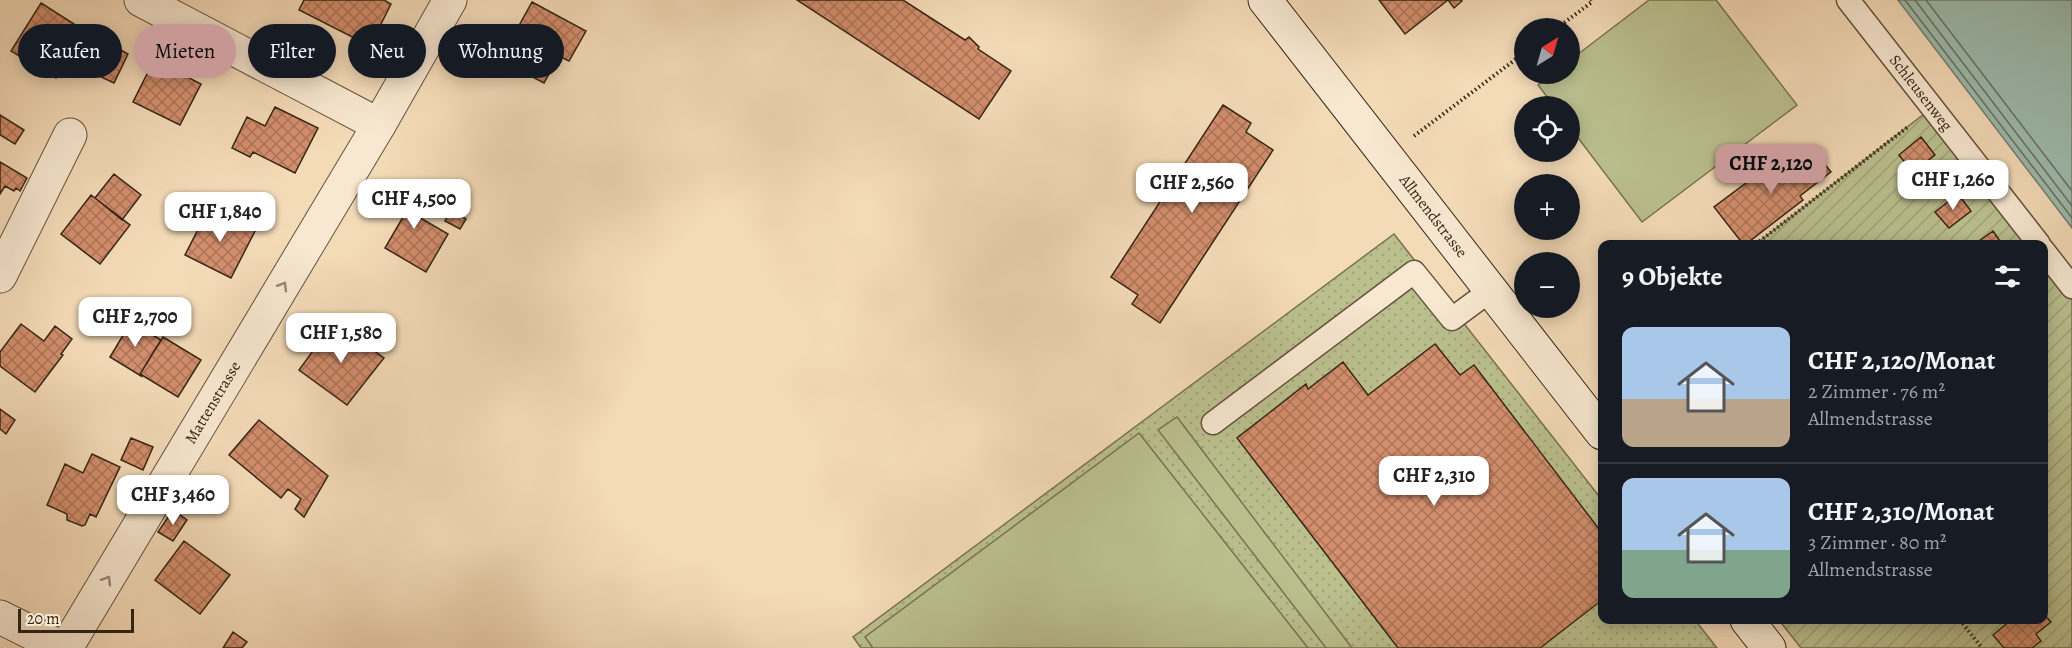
<!DOCTYPE html>
<html lang="de">
<head>
<meta charset="utf-8">
<style>
	:root { --surface:#171b24; --page:#242831; --text:#f1f3f6; --muted:#9ea1a6; --line:#363941; --accent:#c59692 }
	body { margin:0; font-family:Alegreya,serif; background:var(--page); color:var(--text); height:100vh; display:flex; flex-direction:column; font-size:22px; white-space:nowrap }
	* { box-sizing:border-box; margin:0 }
	p { font-size:20px; color:var(--muted) }
	.icon { flex:none; width:33px; height:33px; fill:none; stroke:currentColor; stroke-width:2; stroke-linecap:round; stroke-linejoin:round }
	.map { position:relative; flex:1; overflow:hidden }
	.side { position:absolute; left:1598px; top:240px; width:450px; height:384px; display:flex; flex-direction:column; background:var(--surface); border-radius:12px; box-shadow:0 3px 15px #0003 }
	.side>* { flex:none }
	.guide { position:absolute; left:18px; top:24px; width:570px; height:54px; display:flex; gap:12px }
	.needle { width:39px; rotate:37deg }
	.buttons { position:absolute; left:1514px; top:18px; display:grid; gap:12px }
	.buttons a { display:grid; place-items:center; width:66px; height:66px; border-radius:50%; background:var(--surface); box-shadow:0 3px 15px #0003; font-size:30px }
	.scale { position:absolute; left:18px; bottom:15px; width:116px; box-sizing:border-box; padding-left:6px; border:3px solid #352614; border-top:0; font-size:16px; line-height:21px; white-space:nowrap; color:#352614; -webkit-text-stroke:4px #f8e8d1; paint-order:stroke }
	.price { position:absolute; translate:-50% -51px; padding:0 14px; border-radius:12px; background:#fff; color:#222; font-size:20px; line-height:39px; filter:drop-shadow(0 2px 3px #0008) }
	.price::after { content:''; position:absolute; left:50%; top:36px; width:18px; height:14px; margin-left:-9px; background:inherit; clip-path:polygon(0 0,100% 0,50% 100%) }
	.price.selected { background:var(--accent); color:#111 }
	ul { padding:0; list-style:none }
	li { display:flex; align-items:center; gap:18px; height:150px; padding:0 24px }
	li+li { border-top:2px solid var(--line) }
	li span { display:grid; place-items:center; flex:none; width:168px; height:120px; border-radius:12px; color:#555 }
	li>.icon { margin-inline-start:auto }
	span .icon { width:72px; height:72px; fill:#fffc; stroke-width:1 }
	li b { font-size:26px }
	h2 { display:flex; justify-content:space-between; align-items:center; height:72px; padding:0 24px; font-size:26px }
	.chip { padding:0 21px; border-radius:27px; background:var(--surface); box-shadow:0 3px 15px #0003; font-size:21px; line-height:54px }
	.chip.selected { background:var(--accent); color:#111 }
	.map>svg:first-child { display:block }
	.park { fill:url(#park-dots); stroke:#787352; stroke-width:1.5 }
	.garden { fill:url(#garden-furrows); stroke:#787352; stroke-width:1.5 }
	.pitch { fill:#bbc08f; stroke:#787352; stroke-width:1.5 }
	.water { fill:#9cbbae; stroke:#737f70; stroke-width:1.5 }
	.lines { fill:none; stroke-linecap:round; stroke-linejoin:round }
	.shore { stroke:#687061; stroke-width:1.5 }
	.building { fill:url(#building-cross-hatch); stroke:#352614; stroke-width:1.5 }
	.service-casing { stroke:#65533d; stroke-width:25 }
	.minor-casing { stroke:#65533d; stroke-width:35 }
	.secondary-casing { stroke:#352614; stroke-width:35 }
	.path { stroke:#352614; stroke-width:4; stroke-dasharray:1.5 3; stroke-linecap:butt }
	.service { stroke:#f8e8d1; stroke-width:22 }
	.minor { stroke:#f8e8d1; stroke-width:33 }
	.secondary { stroke:#f8e8d1; stroke-width:33 }
	.oneway { stroke:#968772 }
	.labels { text-anchor:middle; dominant-baseline:central; stroke-width:4.5; stroke-linejoin:round; paint-order:stroke }
	.street-label { font-size:16px; fill:#352614; stroke:#f8e8d1 }
</style>
</head>
<body>
<div class="map">
<svg width="2072" height="648" viewBox="0 0 2072 648">
	<defs>
		<pattern id="park-dots" width="8" height="8" patternUnits="userSpaceOnUse" patternTransform="scale(1.5)"><rect width="8" height="8" fill="#bbc08f"/><path d="M2 2h.1M6 6h.1" fill="none" stroke="#a1a57a" stroke-width="1.8" stroke-linecap="round"/></pattern>
		<pattern id="garden-furrows" width="10" height="10" patternUnits="userSpaceOnUse" patternTransform="scale(1.5)"><rect width="10" height="10" fill="#bbc08f"/><path d="M-1 1l2-2M0 10L10 0M9 11l2-2" fill="none" stroke="#a1a57a"/></pattern>
		<pattern id="building-cross-hatch" width="8" height="8" patternUnits="userSpaceOnUse" patternTransform="scale(1.5)"><rect width="8" height="8" fill="#d38e6d"/><path d="M0 0l8 8M0 8l8-8" fill="none" stroke="#ac7458"/></pattern>
	</defs>
	<rect width="100%" height="100%" fill="#f4dbb8"/>
	<filter id="stains"><feTurbulence type="fractalNoise" baseFrequency=".00333" numOctaves="4"/><feColorMatrix values="0 0 0 0 .2 0 0 0 0 .09 0 0 0 0 .02 0 0 0 .5 -.17"/></filter>
	<radialGradient id="worn" r=".72"><stop offset=".6" stop-color="#630" stop-opacity="0"/><stop offset="1" stop-color="#630" stop-opacity=".3"/></radialGradient>
	<!-- park -->
	<path class="park" d="M 1394,234 L 1602,500 L 1602,620 L 1695,620 L 1717,648 L 861,648 L 853,637 Z"/>
	<!-- garden -->
	<path class="garden" d="M 1933,107 L 2036,244 L 1756,244 Z
		M 2043,253 L 2072,292 L 2072,648 L 1801,648 L 1779,620 L 2043,620 Z"/>
	<!-- pitch -->
	<path class="pitch" d="M 1649,0 L 1716,0 L 1797,105 L 1642,222 L 1569,126 L 1569,106 L 1554,106 L 1538,85 L 1552,74 L 1569,74 L 1569,61 Z
		M 1177,417 L 1352,648 L 1326,648 L 1158,430 Z
		M 1139,433 L 1308,648 L 873,648 L 865,637 Z"/>
	<!-- water -->
	<path class="water" d="M 1898,0 L 2072,0 L 2072,228 Z"/>
	<g class="lines">
		<!-- shore -->
		<path class="shore" d="M 1905,0 L 2072,218
			M 1915,0 L 2072,206
			M 1926,0 L 2072,191"/>
	</g>
	<!-- building -->
	<path class="building" d="M 304,0 L 384,0 L 391,4 L 370,46 L 299,10 Z
		M 797,0 L 903,0 L 965,40 L 969,37 L 979,47 L 978,49 L 1011,71 L 979,119 Z
		M 1379,0 L 1461,0 L 1462,1 L 1454,8 L 1448,0 L 1405,34 Z
		M 532,2 L 586,31 L 569,61 L 559,56 L 544,83 L 500,60 Z
		M 41,3 L 85,31 L 56,78 L 11,51 Z
		M 92,36 L 114,46 L 99,76 L 77,65 Z
		M 114,46 L 128,54 L 114,83 L 99,76 Z
		M 154,60 L 201,84 L 180,125 L 133,102 Z
		M 1223,105 L 1251,123 L 1246,132 L 1273,150 L 1160,323 L 1132,304 L 1138,295 L 1111,277 Z
		M 275,107 L 318,128 L 295,173 L 253,152 L 250,157 L 232,148 L 247,117 L 265,126 Z
		M 0,115 L 24,130 L 15,144 L 0,135 Z
		M 1921,137 L 1935,155 L 1913,173 L 1899,155 Z
		M 1809,145 L 1831,172 L 1800,196 L 1803,200 L 1746,244 L 1743,244 L 1714,207 L 1774,162 L 1779,168 Z
		M 0,162 L 27,178 L 20,191 L 16,188 L 14,191 L 5,186 L 0,194 Z
		M 114,174 L 141,195 L 122,220 L 95,198 Z
		M 395,182 L 426,200 L 417,216 L 448,234 L 426,272 L 385,248 L 406,212 L 384,199 Z
		M 1958,194 L 1971,211 L 1949,228 L 1935,212 Z
		M 91,195 L 130,225 L 100,264 L 61,234 Z
		M 209,208 L 255,231 L 231,278 L 185,255 Z
		M 451,210 L 466,219 L 460,229 L 445,221 Z
		M 1993,231 L 2002,244 L 1975,244 Z
		M 131,322 L 161,340 L 140,374 L 141,376 L 110,357 Z
		M 334,322 L 384,358 L 347,405 L 299,370 Z
		M 21,324 L 44,341 L 55,326 L 72,339 L 61,354 L 63,355 L 35,392 L 0,366 L 0,352 Z
		M 163,337 L 201,360 L 178,397 L 140,374 Z
		M 1435,344 L 1460,375 L 1474,365 L 1602,533 L 1602,600 L 1540,648 L 1398,648 L 1237,438 L 1306,384 L 1308,389 L 1343,362 L 1368,395 Z
		M 0,409 L 15,420 L 6,434 L 0,429 Z
		M 259,420 L 328,476 L 304,517 L 295,509 L 301,499 L 288,489 L 281,498 L 229,455 Z
		M 131,438 L 153,447 L 143,470 L 121,460 Z
		M 92,454 L 120,467 L 96,517 L 90,514 L 85,525 L 82,526 L 67,520 L 67,514 L 47,505 L 65,464 L 83,473 Z
		M 173,510 L 187,520 L 173,541 L 158,532 Z
		M 184,541 L 230,575 L 200,614 L 155,580 Z
		M 2043,613 L 2051,622 L 2036,634 L 2041,641 L 2032,648 L 2004,648 L 1993,635 L 2011,620 L 2043,620 Z
		M 233,632 L 247,642 L 242,648 L 223,648 Z"/>
	<g class="lines">
		<defs>
			<g id="service">
				<path id="s1" d="M 1848,0 L 2039,244"/>
				<path d="M 2043,250 L 2072,287"/>
				<path d="M 1213,423 L 1414,272 L 1452,319 L 1491,290"/>
			</g>
			<g id="minor">
				<path d="M 141,0 L 379,125"/>
				<path d="M 0,276 L 70,135"/>
				<path d="M 0,617 L 62,648"/>
				<path id="s2" d="M 66,648 L 379,125 L 450,0"/>
			</g>
			<g id="secondary">
				<path id="s3" d="M 1265,0 L 1602,433"/>
				<path d="M 1747,620 L 1769,648"/>
			</g>
		</defs>
		<!-- service casing -->
		<use href="#service" class="service-casing"/>
		<!-- minor casing -->
		<use href="#minor" class="minor-casing"/>
		<!-- secondary casing -->
		<use href="#secondary" class="secondary-casing"/>
		<!-- path -->
		<path class="path" d="M 1557,28 L 1592,2 L 1591,0
			M 1414,136 L 1524,53
			M 1756,244 L 1909,126
			M 1960,620 L 1982,648"/>
		<!-- service -->
		<use href="#service" class="service"/>
		<!-- minor -->
		<use href="#minor" class="minor"/>
		<!-- secondary -->
		<use href="#secondary" class="secondary"/>
	</g>
	<!-- one-way arrows -->
	<defs><path id="oneway-chevron" d="M-2-3.5L2.5 0L-2 3.5" fill="none" stroke-width="1.6" stroke-linecap="round" stroke-linejoin="round" transform="scale(1.5)"/></defs>
	<g class="oneway">
		<use href="#oneway-chevron" transform="translate(283 286) rotate(-59)"/>
		<use href="#oneway-chevron" transform="translate(107 580) rotate(-59)"/>
	</g>
	<g class="labels">
		<!-- street labels -->
		<g class="street-label">
			<text stroke="none"><textPath href="#s1" startOffset="118">Schleusenweg</textPath></text>
			<text stroke="none"><textPath href="#s3" startOffset="274">Allmendstrasse</textPath></text>
			<text stroke="none"><textPath href="#s2" startOffset="286">Mattenstrasse</textPath></text>
		</g>
	</g>
	<rect width="100%" height="100%" filter="url(#stains)"/>
	<rect width="100%" height="100%" fill="url(#worn)"/>
</svg>
<div class="buttons">
<a><svg class="needle" viewBox="-14 -14 28 28"><path d="M0-13l5 13h-10z" fill="#e53935"/><path d="M0 13l5-13h-10z" fill="#9ea1a6"/></svg></a>
<a><svg class="icon" aria-label="locate" viewBox="0 0 24 24"><circle cx="12" cy="12" r="6"/><path d="M12 2v4M12 18v4M2 12h4M18 12h4"/></svg></a>
<a>+</a>
<a>−</a>
</div>
<div class="scale">20 m</div>
<b class="price selected" style="left:1771px;top:195px">CHF 2,120</b>
<b class="price" style="left:1953px;top:211px">CHF 1,260</b>
<b class="price" style="left:1192px;top:214px">CHF 2,560</b>
<b class="price" style="left:414px;top:230px">CHF 4,500</b>
<b class="price" style="left:220px;top:243px">CHF 1,840</b>
<b class="price" style="left:135px;top:348px">CHF 2,700</b>
<b class="price" style="left:341px;top:364px">CHF 1,580</b>
<b class="price" style="left:1434px;top:507px">CHF 2,310</b>
<b class="price" style="left:173px;top:526px">CHF 3,460</b>
<div class="guide">
<a class="chip">Kaufen</a>
<a class="chip selected">Mieten</a>
<a class="chip">Filter</a>
<a class="chip">Neu</a>
<a class="chip">Wohnung</a>
</div>
<section class="side">
<h2>9 Objekte<svg class="icon" aria-label="filters" viewBox="0 0 24 24"><path d="M4 7h16M4 17h16"/><circle cx="9" cy="7" r="2"/><circle cx="15" cy="17" r="2"/></svg></h2>
<ul>
<li><span style="background:linear-gradient(#a9c7e8 60%,#b9a48a 0)"><svg class="icon" aria-label="home" viewBox="0 0 24 24"><path d="M3 11l9-7 9 7M6 9v11h12V9"/></svg></span><div><b>CHF 2,120/Monat</b><p>2 Zimmer · 76 m²</p><p>Allmendstrasse</p></div></li>
<li><span style="background:linear-gradient(#a9c7e8 60%,#7fa58c 0)"><svg class="icon" aria-label="home" viewBox="0 0 24 24"><path d="M3 11l9-7 9 7M6 9v11h12V9"/></svg></span><div><b>CHF 2,310/Monat</b><p>3 Zimmer · 80 m²</p><p>Allmendstrasse</p></div></li>
</ul>
</section>
</div>
</body>
</html>
